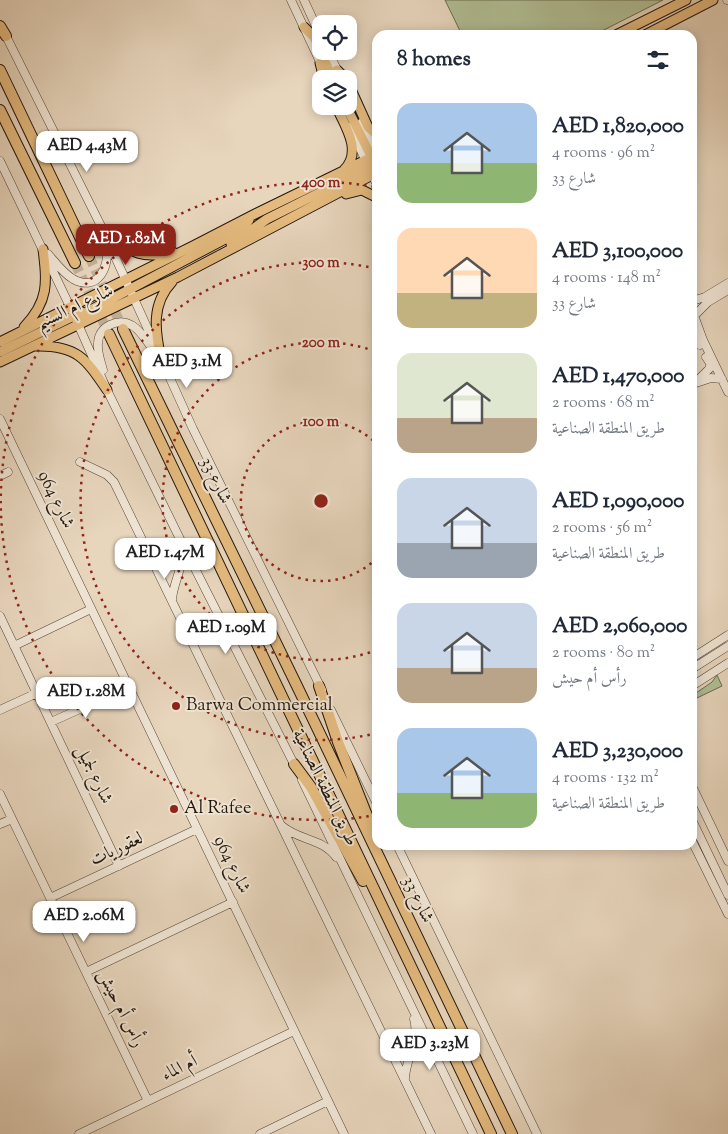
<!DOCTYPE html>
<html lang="en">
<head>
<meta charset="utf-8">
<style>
	:root { --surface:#fff; --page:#f6f6f7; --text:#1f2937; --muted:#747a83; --accent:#8f2418 }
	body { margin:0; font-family:"Sorts Mill Goudy",Amiri,serif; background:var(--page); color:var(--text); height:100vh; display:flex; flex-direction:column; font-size:19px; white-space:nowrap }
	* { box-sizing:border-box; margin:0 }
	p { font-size:16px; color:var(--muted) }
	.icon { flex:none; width:28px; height:28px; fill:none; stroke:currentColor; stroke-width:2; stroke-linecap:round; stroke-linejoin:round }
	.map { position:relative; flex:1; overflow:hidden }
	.drawer { position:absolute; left:372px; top:30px; width:325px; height:820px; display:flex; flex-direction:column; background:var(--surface); border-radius:15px; box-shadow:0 2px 12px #0003 }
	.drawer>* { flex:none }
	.buttons { position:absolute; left:312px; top:15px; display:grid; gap:10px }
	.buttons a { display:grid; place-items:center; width:45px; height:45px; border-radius:10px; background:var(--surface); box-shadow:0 2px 12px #0003; font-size:25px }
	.price { position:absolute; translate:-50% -42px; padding:0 11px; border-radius:10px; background:#fff; color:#222; font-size:16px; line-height:32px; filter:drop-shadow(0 1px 2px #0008) }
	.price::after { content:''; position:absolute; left:50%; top:30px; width:15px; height:11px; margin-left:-8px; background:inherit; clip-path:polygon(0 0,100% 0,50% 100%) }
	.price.selected { background:var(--accent); color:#fff }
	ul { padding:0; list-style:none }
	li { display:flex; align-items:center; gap:15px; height:125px; padding:0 25px }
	li span { display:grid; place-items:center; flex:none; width:140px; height:100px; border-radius:15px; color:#555 }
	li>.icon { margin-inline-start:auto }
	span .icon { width:60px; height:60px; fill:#fffc; stroke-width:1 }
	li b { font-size:21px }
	h2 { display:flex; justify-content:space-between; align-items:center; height:60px; padding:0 25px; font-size:21px }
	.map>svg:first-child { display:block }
	.green { fill:#b1be94; stroke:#6a6b51 }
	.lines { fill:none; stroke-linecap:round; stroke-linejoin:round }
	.highway-tunnel { stroke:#c0af99; stroke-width:10; stroke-dasharray:10 5; stroke-linecap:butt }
	.minor-casing { stroke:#54473a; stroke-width:9 }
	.major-casing { stroke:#23180e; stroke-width:11 }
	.highway-casing { stroke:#23180e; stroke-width:12 }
	.minor { stroke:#efe4d3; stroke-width:8 }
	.major { stroke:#e4ba7e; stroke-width:9 }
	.highway { stroke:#e4ba7e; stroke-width:10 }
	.ring { fill:none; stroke:#8f2418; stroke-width:2.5; stroke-dasharray:2.5 5 }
	.poi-dot { fill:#8f2418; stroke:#efe4d3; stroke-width:2 }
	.labels { text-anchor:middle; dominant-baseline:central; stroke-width:4; stroke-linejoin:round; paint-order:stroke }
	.street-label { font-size:18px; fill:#23180e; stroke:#efe4d3 }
	.poi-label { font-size:18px; fill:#23180e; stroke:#efe4d3; text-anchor:start }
	.centre { fill:#8f2418; stroke:#efe4d3; stroke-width:2.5 }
	.ring-label { font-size:15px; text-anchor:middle; font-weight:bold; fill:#8f2418; stroke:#efe4d3; stroke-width:4; stroke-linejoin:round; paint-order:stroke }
</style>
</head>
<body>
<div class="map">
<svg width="728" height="1134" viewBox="0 0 728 1134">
	<rect width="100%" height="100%" fill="#e7d5bc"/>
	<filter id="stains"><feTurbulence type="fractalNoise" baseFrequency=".004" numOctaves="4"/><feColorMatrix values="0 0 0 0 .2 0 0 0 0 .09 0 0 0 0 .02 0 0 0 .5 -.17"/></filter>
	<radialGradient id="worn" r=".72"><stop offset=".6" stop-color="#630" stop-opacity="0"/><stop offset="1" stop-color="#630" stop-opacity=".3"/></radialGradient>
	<!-- green -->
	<path class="green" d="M 445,0 L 663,0 L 594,35 L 462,35 Z
		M 717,675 L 722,686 L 697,698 L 696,693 L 712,682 Z"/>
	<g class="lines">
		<!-- highway-tunnel -->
		<path class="highway-tunnel" d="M 89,256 L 123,329
			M 75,263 L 109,334"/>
		<defs>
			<path id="minor" d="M 291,0 L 323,68
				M 304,0 L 321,37
				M 727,0 L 728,0
				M 4,32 L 103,230 L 193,429 L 322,690
				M 328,51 L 339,74
				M 362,122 L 378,155
				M 350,127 L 378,187
				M 0,161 L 74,315 L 107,390 L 179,537 L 296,768
				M 48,254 C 55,262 63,273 73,279 C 98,293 111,266 106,244
				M 692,301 L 705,297 L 728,283
				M 697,313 L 708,302 L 728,290
				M 695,318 L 703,340 L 728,392
				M 692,331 L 700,345
				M 103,370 C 101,362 97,352 98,343 C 99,326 118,317 133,326 C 141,331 147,342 153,349
				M 696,383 L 711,378 L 722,379
				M 694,384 L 710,368 L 710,363 L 706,357
				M 0,419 L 344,1134
				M 80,462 L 107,475 L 114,482 L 431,1134
				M 0,476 L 8,472
				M 172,599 C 174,579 185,567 181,545
				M 0,616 L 119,866
				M 14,646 L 91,609
				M 692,658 L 728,635
				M 692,669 L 728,646
				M 692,686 L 728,663
				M 0,710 L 37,693
				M 331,710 L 378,806
				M 51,722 L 113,694
				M 302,780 L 473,1134
				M 692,786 L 728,861
				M 0,794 L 148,1101
				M 692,820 L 728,895
				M 0,824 L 12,819
				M 282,826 C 300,841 322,838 336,857
				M 692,841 L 728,914
				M 397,845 L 537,1134
				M 50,898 L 197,829
				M 86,972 L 233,902
				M 405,1078 C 406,1057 420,1041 414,1019
				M 79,1134 L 294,1031
				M 260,1134 L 328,1101"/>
			<path id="major" d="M 304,27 L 314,37 L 333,79
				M 616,35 L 686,0
				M 645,35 L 713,0
				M 320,63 L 324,79
				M 337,70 L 346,79
				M 349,85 L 368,127 L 378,136
				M 336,106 C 345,126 363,151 344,170
				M 346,106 L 374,162
				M 346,194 L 362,190 L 378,198
				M 103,230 C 130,250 138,261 173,252
				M 231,244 L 267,219 L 369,168 L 374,163 L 377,154
				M 78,325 L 78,319 L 81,315 L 227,238 L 239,231 L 249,220
				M 24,327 C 49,301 47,283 43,249
				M 0,342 L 193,246 L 257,213 L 378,154
				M 36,346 C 77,345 86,359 107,390
				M 0,352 L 82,312
				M 161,359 C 155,331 151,304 172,282
				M 0,362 L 178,277 L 378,172"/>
			<path id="highway" d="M 0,26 L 6,36
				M 0,70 L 89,256
				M 0,110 L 75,263
				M 123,329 L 297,686 L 512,1134
				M 109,334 L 491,1134
				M 319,686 L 338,742 L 374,833
				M 294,764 L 311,787 L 363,881"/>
		</defs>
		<!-- minor casing -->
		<use href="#minor" class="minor-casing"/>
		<!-- major casing -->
		<use href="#major" class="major-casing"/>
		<!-- highway casing -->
		<use href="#highway" class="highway-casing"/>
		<!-- minor -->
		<use href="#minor" class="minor"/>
		<!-- major -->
		<use href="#major" class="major"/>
		<!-- highway -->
		<use href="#highway" class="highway"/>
	</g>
	<!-- distance rings -->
	<g class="ring">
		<path d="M377 558A80 80 0 1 1 377 444"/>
		<path d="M377 650A159 159 0 1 1 377 352"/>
		<path d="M377 733A239 239 0 1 1 377 269"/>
		<path d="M376 815A319 319 0 1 1 376 187"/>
	</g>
	<!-- markers -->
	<g class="poi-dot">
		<circle cx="176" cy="706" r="5"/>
		<circle cx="174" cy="809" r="5"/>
	</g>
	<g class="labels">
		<!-- street labels -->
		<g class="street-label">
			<text transform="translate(75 308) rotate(-25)">شارع ام السنيم</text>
			<text transform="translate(215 481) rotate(64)">شارع 33</text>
			<text transform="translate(55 500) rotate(64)">شارع 964</text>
			<text transform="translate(93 775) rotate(64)">شارع لجميل</text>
			<text transform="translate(324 788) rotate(64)">طريق المنطقة الصناعية</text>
			<text transform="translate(117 850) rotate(-25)">لعقوريات</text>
			<text transform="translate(231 865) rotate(64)">شارع 964</text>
			<text transform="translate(417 900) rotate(64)">شارع 33</text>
			<text transform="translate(120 1009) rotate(64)">رأس أم حيش</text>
			<text transform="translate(180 1069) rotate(-26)">أم الماء</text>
		</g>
		<!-- poi labels -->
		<g class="poi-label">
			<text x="186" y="706">Barwa Commercial</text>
			<text x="184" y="809">Al Rafee</text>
		</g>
	</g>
	<circle cx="321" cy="501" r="8" class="centre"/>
	<g class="ring-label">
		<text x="321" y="187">400 m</text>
		<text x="321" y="267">300 m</text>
		<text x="321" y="347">200 m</text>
		<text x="321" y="426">100 m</text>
	</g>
	<rect width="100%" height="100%" filter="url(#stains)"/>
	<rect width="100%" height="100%" fill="url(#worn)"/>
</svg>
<div class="buttons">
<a><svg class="icon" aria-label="locate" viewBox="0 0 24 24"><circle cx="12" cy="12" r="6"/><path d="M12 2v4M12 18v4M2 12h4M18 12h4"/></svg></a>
<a><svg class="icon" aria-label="layers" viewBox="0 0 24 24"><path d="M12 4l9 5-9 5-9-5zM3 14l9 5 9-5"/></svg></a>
</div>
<b class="price" style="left:87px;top:173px">AED 4.43M</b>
<b class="price selected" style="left:126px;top:266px">AED 1.82M</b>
<b class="price" style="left:187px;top:389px">AED 3.1M</b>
<b class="price" style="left:165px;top:580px">AED 1.47M</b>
<b class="price" style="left:226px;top:655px">AED 1.09M</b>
<b class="price" style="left:86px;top:719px">AED 1.28M</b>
<b class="price" style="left:84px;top:943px">AED 2.06M</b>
<b class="price" style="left:430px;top:1071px">AED 3.23M</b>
<section class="drawer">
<h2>8 homes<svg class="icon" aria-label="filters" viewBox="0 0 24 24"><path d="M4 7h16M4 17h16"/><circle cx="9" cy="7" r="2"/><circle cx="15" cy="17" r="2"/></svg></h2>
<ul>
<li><span style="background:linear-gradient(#a9c7e8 60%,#8fb573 0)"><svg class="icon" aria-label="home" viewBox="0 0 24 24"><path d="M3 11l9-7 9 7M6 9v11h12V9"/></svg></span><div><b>AED 1,820,000</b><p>4 rooms · 96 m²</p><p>شارع 33</p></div></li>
<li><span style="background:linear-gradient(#ffd9b3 65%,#c2b280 0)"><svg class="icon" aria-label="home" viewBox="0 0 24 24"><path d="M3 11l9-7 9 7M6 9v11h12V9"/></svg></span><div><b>AED 3,100,000</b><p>4 rooms · 148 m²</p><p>شارع 33</p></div></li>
<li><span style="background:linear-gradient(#dfe7d0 65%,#b9a48a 0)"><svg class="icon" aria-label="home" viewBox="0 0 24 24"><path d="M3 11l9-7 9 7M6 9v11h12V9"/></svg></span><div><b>AED 1,470,000</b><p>2 rooms · 68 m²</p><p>طريق المنطقة الصناعية</p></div></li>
<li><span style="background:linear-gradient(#c9d6e8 65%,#9aa5b1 0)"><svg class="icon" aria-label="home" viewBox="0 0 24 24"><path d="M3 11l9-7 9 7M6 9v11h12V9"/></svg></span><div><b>AED 1,090,000</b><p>2 rooms · 56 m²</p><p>طريق المنطقة الصناعية</p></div></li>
<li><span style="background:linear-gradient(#c9d6e8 65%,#b9a48a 0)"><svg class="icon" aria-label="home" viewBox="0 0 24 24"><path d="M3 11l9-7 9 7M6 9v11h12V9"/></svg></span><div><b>AED 2,060,000</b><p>2 rooms · 80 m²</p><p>رأس أم حيش</p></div></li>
<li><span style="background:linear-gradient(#a9c7e8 65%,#8fb573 0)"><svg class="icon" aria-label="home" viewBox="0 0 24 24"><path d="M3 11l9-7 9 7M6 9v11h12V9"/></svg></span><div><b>AED 3,230,000</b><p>4 rooms · 132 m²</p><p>طريق المنطقة الصناعية</p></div></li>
</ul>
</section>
</div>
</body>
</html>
